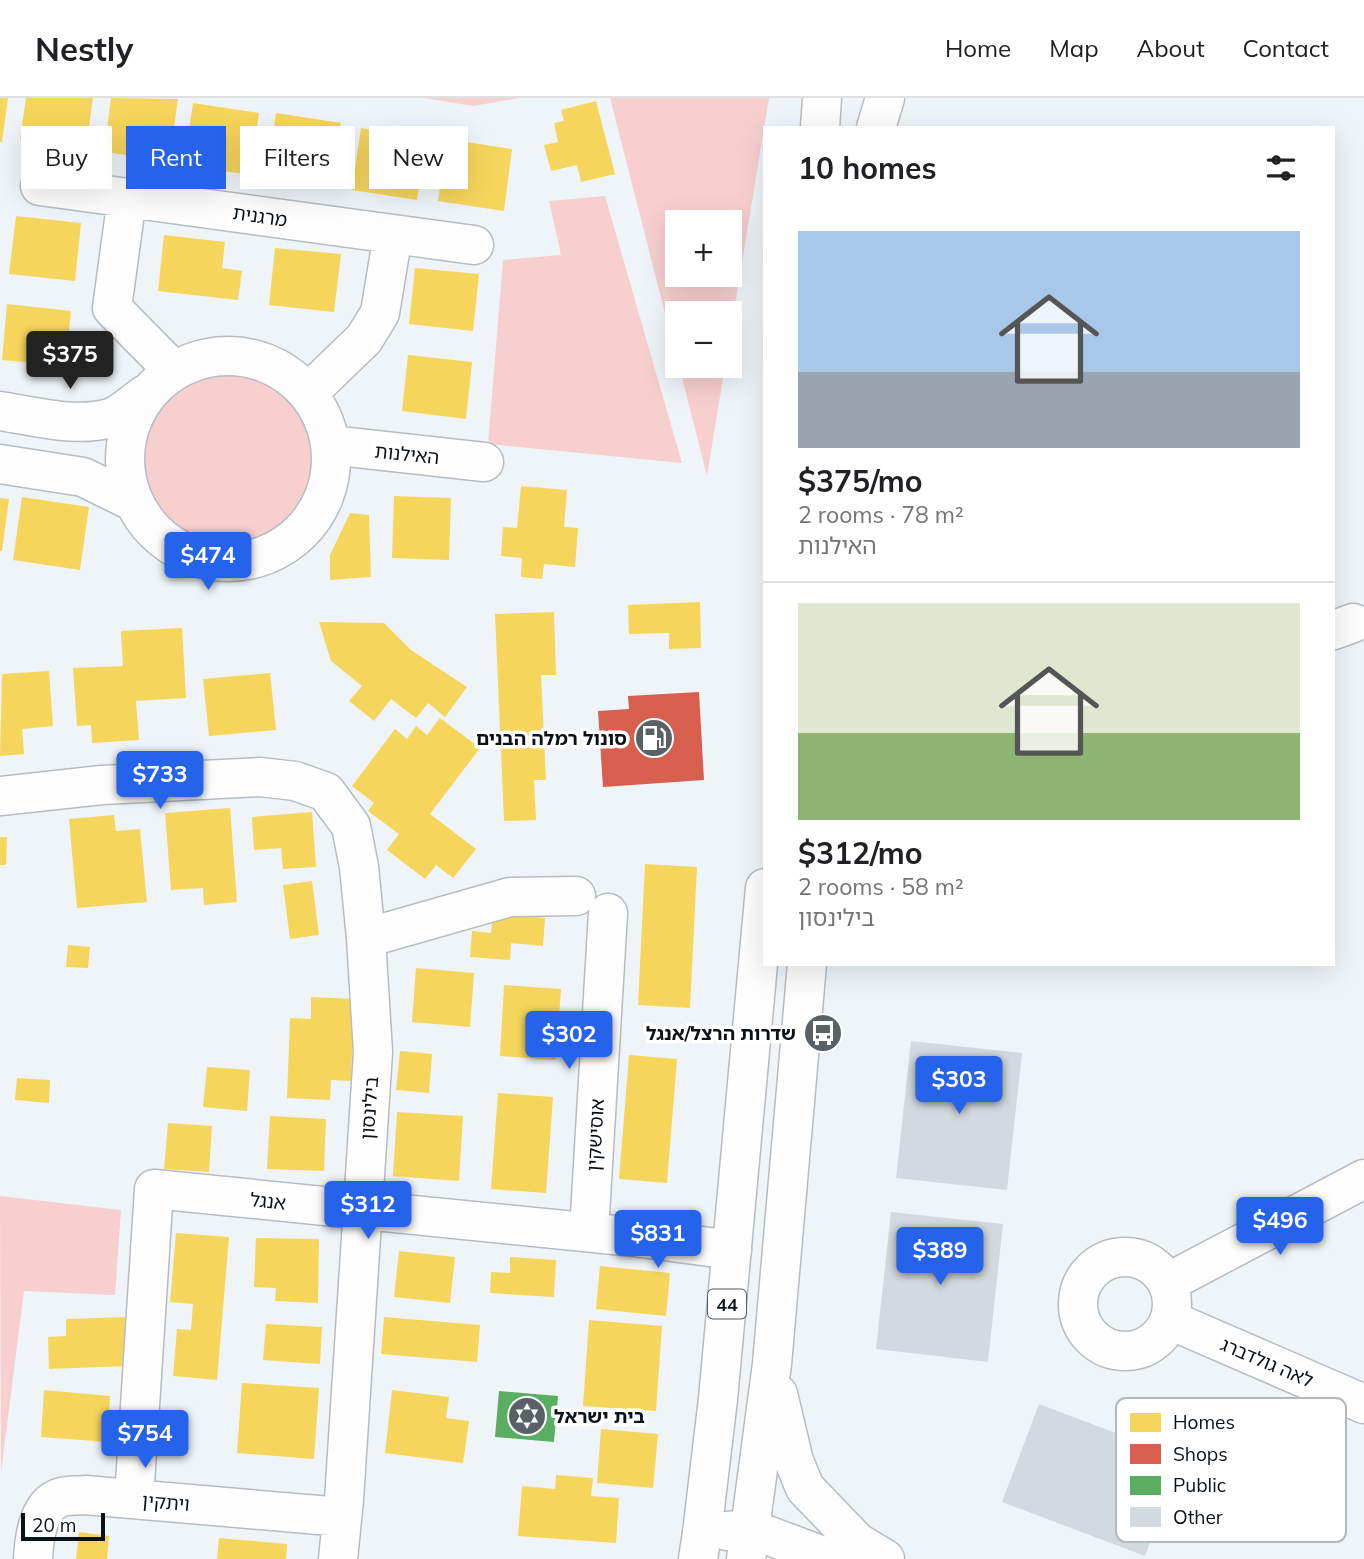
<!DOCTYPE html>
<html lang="en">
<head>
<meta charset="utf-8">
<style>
	:root { --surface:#fff; --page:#f6f6f6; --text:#202124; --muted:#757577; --line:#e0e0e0; --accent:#2563eb }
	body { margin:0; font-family:Mulish,"Noto Sans Hebrew",sans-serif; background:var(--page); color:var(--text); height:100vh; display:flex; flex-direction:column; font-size:26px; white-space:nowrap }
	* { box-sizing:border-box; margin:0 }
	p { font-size:23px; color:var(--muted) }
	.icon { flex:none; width:38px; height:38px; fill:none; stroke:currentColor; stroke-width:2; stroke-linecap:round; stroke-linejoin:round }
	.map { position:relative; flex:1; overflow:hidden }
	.drawer { position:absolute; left:763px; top:28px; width:572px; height:840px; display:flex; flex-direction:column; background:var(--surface); border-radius:0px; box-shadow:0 7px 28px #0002 }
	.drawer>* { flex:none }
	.top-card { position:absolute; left:21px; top:28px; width:637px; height:63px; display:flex; gap:14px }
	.buttons { position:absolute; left:665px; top:112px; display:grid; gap:14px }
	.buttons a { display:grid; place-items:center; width:77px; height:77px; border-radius:0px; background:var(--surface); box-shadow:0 7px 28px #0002; font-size:35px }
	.scale { position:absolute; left:21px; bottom:18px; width:84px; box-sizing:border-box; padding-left:7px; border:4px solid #091218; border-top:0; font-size:19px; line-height:24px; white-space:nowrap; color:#091218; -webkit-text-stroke:5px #fff; paint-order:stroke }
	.price { position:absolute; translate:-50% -60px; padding:0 16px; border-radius:7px; background:var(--accent); color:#fff; font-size:23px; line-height:46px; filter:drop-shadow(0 2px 4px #0008) }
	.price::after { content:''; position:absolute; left:50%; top:42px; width:21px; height:16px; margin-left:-10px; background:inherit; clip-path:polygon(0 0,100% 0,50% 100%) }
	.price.current { background:#222; color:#fff }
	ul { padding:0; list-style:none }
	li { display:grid; align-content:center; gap:14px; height:371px; padding:0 35px }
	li+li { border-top:2px solid var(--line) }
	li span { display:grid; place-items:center; height:217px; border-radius:0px; color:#555 }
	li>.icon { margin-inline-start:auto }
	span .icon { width:126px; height:126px; fill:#fffc; stroke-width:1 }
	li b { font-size:30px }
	h2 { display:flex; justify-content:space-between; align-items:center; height:84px; padding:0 35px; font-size:30px }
	.pill { padding:0 24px; border-radius:0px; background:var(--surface); box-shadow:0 7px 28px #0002; font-size:24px; line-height:63px }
	.pill.current { background:var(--accent); color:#fff }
	header { display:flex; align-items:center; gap:42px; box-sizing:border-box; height:98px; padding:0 35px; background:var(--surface); border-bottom:2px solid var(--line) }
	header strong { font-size:33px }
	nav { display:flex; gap:38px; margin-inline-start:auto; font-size:24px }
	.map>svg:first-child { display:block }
	.green { fill:#f7cfcf; fill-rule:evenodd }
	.homes { fill:#f6d55c }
	.shops { fill:#d6604d }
	.public { fill:#5aae61 }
	.building { fill:#d3dadf }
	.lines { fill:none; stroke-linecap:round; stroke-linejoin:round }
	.minor-casing { stroke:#b6bcc1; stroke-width:41 }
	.major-casing { stroke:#b6bcc1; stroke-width:41 }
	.highway-casing { stroke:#b6bcc1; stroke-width:41 }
	.minor { stroke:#fdfdfe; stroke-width:38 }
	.major { stroke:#fdfdfe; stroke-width:38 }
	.highway { stroke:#fdfdfe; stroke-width:38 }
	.labels { text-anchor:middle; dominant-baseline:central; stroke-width:7; stroke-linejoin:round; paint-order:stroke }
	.shield { fill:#fff; stroke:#53595d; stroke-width:2 }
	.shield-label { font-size:18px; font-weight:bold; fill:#091218 }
	.street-label { font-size:19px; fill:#091218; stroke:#fff }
	.poi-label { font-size:19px; font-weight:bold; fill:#091218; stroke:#fff; text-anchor:end }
	.key { fill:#fff; stroke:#b5b8ba; stroke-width:2 }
	.key-label { font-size:19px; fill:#091218 }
</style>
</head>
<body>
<header>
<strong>Nestly</strong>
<nav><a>Home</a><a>Map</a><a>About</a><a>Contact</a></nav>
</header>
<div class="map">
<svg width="1364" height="1461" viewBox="0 0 1364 1461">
	<rect width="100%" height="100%" fill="#eff4f8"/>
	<!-- green -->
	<path class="green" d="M 424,0 L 519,0 L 473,8 Z
		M 610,0 L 769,0 L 730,237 L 730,215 L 677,215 L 677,262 ZM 677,124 L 730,124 L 730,177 L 677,177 Z
		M 605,98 L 682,365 L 488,346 L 503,162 L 561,157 L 549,103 Z
		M 679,268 L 725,268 L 707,378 Z
		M137 361a91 91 0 1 1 182 0a91 91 0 1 1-182 0Z
		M 0,1098 L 121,1112 L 115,1197 L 24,1193 L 1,1374 Z"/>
	<!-- homes -->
	<path class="homes" d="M 0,0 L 8,0 L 2,44 L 0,44 Z
		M 26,0 L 93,0 L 86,51 L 20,41 Z
		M 111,0 L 178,1 L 169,63 L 104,54 Z
		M 596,3 L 615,76 L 581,84 L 577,67 L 551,73 L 544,47 L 558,44 L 554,25 L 564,23 L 561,12 Z
		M 193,5 L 259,15 L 250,77 L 184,67 Z
		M 276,15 L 341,25 L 332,87 L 267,77 Z
		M 361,30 L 426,40 L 417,102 L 352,92 Z
		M 447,41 L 512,51 L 504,113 L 438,103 Z
		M 16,118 L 81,125 L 75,183 L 9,176 Z
		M 164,137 L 225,144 L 222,170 L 242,173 L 238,202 L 158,193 Z
		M 275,150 L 341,156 L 334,214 L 269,207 Z
		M 415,170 L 479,176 L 473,233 L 409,226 Z
		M 7,206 L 71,213 L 65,268 L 2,262 Z
		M 408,257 L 472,264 L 466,321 L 402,313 Z
		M 521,388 L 567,392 L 564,429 L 578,430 L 575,469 L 544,466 L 542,481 L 521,479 L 522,460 L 501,458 L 503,429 L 517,430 Z
		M 394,398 L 451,400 L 449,462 L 392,460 Z
		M 22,399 L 89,409 L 80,472 L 13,462 Z
		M 0,400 L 9,401 L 2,453 L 0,453 Z
		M 350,415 L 369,417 L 371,479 L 330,482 L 330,457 Z
		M 700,504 L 701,550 L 669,551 L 669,535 L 629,536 L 628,507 Z
		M 554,514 L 556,577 L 541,577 L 546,682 L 534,682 L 536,722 L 504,723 L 495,516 Z
		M 319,524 L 384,525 L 411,552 L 467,589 L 445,619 L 428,605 L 416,620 L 391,601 L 374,623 L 349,603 L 362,588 L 331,563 Z
		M 182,530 L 186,600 L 136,603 L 139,642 L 92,645 L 91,627 L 77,628 L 73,570 L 123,568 L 121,533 Z
		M 49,573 L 53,628 L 22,631 L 24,656 L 0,658 L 2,576 Z
		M 270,575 L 276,632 L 209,638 L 203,581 Z
		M 440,620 L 480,650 L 430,716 L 476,751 L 453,780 L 436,767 L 425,781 L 387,752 L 399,736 L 368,713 L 374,705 L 352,688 L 395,631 L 407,641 L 416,628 L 427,637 Z
		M 230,710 L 237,804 L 204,807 L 203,790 L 171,792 L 165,715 Z
		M 312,714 L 316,769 L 283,771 L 281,750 L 254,752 L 252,719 Z
		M 114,717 L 116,733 L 140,731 L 147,804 L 77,810 L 69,721 Z
		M 0,739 L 7,739 L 6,767 L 0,767 Z
		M 645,766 L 697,769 L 690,910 L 638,907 Z
		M 312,783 L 319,837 L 290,841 L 283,787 Z
		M 493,815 L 545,820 L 543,848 L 511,845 L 510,862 L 470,859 L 472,833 L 491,835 Z
		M 68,847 L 90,849 L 88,870 L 66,869 Z
		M 416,870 L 474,875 L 470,929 L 412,924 Z
		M 504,887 L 561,891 L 556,962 L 500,958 Z
		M 311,899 L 354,901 L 351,983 L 331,982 L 330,1002 L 287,1000 L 290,920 L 311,921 Z
		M 400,953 L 432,956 L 429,995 L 396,992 Z
		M 629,957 L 677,961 L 667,1085 L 619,1081 Z
		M 207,969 L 250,972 L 247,1013 L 203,1009 Z
		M 17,980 L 50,982 L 49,1005 L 15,1002 Z
		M 498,995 L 553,999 L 546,1095 L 491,1091 Z
		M 397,1014 L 463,1018 L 459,1083 L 393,1078 Z
		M 270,1018 L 326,1021 L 324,1073 L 267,1071 Z
		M 168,1025 L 212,1028 L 209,1074 L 164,1071 Z
		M 176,1135 L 229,1139 L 217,1282 L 173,1278 L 177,1231 L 191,1232 L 193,1206 L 170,1204 Z
		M 256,1140 L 319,1141 L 318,1205 L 275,1203 L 276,1190 L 254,1189 Z
		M 399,1153 L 455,1159 L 450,1205 L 394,1199 Z
		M 510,1159 L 556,1162 L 554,1199 L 490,1195 L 491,1174 L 510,1175 Z
		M 600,1168 L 670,1175 L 666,1218 L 596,1211 Z
		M 125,1219 L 127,1268 L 49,1271 L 48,1239 L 66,1238 L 66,1221 Z
		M 384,1219 L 480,1227 L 477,1264 L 381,1256 Z
		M 589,1222 L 662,1228 L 656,1313 L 583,1308 Z
		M 266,1226 L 322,1229 L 320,1266 L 263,1262 Z
		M 242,1285 L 319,1290 L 314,1361 L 237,1355 Z
		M 44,1292 L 110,1298 L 107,1344 L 41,1339 Z
		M 392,1292 L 449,1299 L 446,1320 L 469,1323 L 463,1365 L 385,1355 Z
		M 601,1331 L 658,1336 L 653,1390 L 597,1385 Z
		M 556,1377 L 593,1380 L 591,1398 L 619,1400 L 616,1445 L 518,1438 L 522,1388 L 555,1391 Z
		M 79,1434 L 109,1438 L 107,1461 L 76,1461 Z
		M 219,1440 L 287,1446 L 286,1461 L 217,1461 Z"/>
	<!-- shops -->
	<path class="shops" d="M 699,594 L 704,682 L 603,689 L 598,613 L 629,611 L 628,598 Z"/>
	<!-- public -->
	<path class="public" d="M 499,1293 L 558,1298 L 554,1344 L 495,1339 Z"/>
	<!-- building -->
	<path class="building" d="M 911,943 L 1022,955 L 1007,1092 L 896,1080 Z
		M 891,1114 L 1003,1126 L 988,1264 L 876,1251 Z
		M 1039,1306 L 1182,1360 L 1145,1458 L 1002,1404 Z"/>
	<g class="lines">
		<defs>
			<path id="minor" d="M 40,88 L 474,147
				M 127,100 L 112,210 L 173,272
				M125 361a103 103 0 1 1 206 0a103 103 0 1 1-206 0Z
				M 308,295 L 364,241 L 380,215 L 393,136
				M 0,313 C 34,318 76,330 110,320 C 122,316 135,303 146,296
				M 330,347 L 484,364
				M 0,366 L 83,379 L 132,403
				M 1334,532 L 1353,525
				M 0,698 L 102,687 L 260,679 L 295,683 L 326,694 L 351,728 L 359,769 L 366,840 L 373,954 L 344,1402 L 338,1461
				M 366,840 L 510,799 L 576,798
				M 589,1134 L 608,815
				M1078 1206a47 47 0 1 1 94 0a47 47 0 1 1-94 0Z
				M 1167,1185 L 1364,1081
				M 1170,1222 L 1364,1306
				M 134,1401 L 154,1091 L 634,1139 L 732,1152
				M 33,1461 C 34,1440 38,1405 62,1399 C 69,1397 77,1398 85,1397 L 342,1419"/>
			<path id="major" d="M 698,1461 L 702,1435"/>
			<path id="highway" d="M 820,30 L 822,0
				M 876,30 L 885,0
				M 778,1296 L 794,1363 L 805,1390 L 857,1444 L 885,1461
				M 727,1433 L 751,1431 L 831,1461
				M 702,1435 L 718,1301 L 765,790
				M 746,1461 L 772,1266 L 807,866"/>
		</defs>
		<!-- minor casing -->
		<use href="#minor" class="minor-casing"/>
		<!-- major casing -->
		<use href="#major" class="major-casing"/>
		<!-- highway casing -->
		<use href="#highway" class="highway-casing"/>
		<!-- minor -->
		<use href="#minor" class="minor"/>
		<!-- major -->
		<use href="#major" class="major"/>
		<!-- highway -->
		<use href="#highway" class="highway"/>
	</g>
	<!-- icons -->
	<defs>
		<symbol id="fuel-disc" viewBox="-11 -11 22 22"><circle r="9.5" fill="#5a6166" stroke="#fff"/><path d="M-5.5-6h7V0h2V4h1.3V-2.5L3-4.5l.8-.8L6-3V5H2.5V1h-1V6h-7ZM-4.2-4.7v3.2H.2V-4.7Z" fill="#fff"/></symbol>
		<symbol id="bus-disc" viewBox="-11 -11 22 22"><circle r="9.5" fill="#5a6166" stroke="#fff"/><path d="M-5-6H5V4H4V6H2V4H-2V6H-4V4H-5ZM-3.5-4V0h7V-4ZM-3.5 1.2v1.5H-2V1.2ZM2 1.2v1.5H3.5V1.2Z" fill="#fff"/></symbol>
		<symbol id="synagogue-disc" viewBox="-11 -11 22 22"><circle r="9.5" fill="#5a6166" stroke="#fff"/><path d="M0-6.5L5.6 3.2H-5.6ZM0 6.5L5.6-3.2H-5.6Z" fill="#fff"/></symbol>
	</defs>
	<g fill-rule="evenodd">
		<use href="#fuel-disc" x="632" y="618" width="44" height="44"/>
		<use href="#bus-disc" x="801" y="913" width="44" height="44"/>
		<use href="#synagogue-disc" x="505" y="1296" width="44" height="44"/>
	</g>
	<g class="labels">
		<!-- shield labels -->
		<rect class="shield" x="708" y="1191.5" width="38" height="29" rx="5"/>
		<g class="shield-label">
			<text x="727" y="1206">44</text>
		</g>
		<!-- street labels -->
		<g class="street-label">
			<text transform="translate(260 118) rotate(8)">מרגנית</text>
			<text transform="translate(407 356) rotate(6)">האילנות</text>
			<text transform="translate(369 1010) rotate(-86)">בילינסון</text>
			<text transform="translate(595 1037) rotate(-87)">אוסישקין</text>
			<text transform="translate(268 1103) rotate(6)">אנגל</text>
			<text transform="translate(1267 1264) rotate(23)">לאה גולדברג</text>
			<text transform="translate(166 1404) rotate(5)">ויתקין</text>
		</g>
		<!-- poi labels -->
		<g class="poi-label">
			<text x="627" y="640">סונול רמלה הבנים</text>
			<text x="796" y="935">שדרות הרצל/אנגל</text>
			<text x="554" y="1318" text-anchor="start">בית ישראל</text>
		</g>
	</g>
	<!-- legend -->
	<rect x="1116" y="1300" width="230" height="144" rx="10" class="key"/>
	<rect x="1130" y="1315" width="31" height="19" fill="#f6d55c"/>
	<rect x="1130" y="1346" width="31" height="20" fill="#d6604d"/>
	<rect x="1130" y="1378" width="31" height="19" fill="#5aae61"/>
	<rect x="1130" y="1409" width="31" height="20" fill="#d3dadf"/>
	<g class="key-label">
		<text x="1173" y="1331">Homes</text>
		<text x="1173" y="1363">Shops</text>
		<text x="1173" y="1394">Public</text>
		<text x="1173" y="1426">Other</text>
	</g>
</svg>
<div class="buttons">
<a>+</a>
<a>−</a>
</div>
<div class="scale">20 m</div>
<b class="price current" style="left:70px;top:293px">$375</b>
<b class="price" style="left:208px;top:494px">$474</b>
<b class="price" style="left:160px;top:713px">$733</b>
<b class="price" style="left:569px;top:973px">$302</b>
<b class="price" style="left:959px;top:1018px">$303</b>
<b class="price" style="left:368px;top:1143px">$312</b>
<b class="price" style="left:1280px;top:1159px">$496</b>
<b class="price" style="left:658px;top:1172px">$831</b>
<b class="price" style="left:940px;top:1189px">$389</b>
<b class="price" style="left:145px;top:1372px">$754</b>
<div class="top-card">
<a class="pill">Buy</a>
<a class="pill current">Rent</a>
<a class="pill">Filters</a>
<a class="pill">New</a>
</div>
<section class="drawer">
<h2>10 homes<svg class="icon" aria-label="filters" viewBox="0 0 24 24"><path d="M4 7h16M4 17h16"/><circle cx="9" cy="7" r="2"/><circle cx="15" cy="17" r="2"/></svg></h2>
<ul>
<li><span style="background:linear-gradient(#a9c7e8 65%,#9aa5b1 0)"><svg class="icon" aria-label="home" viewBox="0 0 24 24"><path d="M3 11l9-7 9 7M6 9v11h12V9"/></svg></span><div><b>$375/mo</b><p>2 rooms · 78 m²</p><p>האילנות</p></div></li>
<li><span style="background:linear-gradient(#dfe7d0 60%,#8fb573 0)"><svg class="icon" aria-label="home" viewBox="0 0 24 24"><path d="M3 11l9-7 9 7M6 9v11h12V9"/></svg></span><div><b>$312/mo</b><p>2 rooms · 58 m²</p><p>בילינסון</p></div></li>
</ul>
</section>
</div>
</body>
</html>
